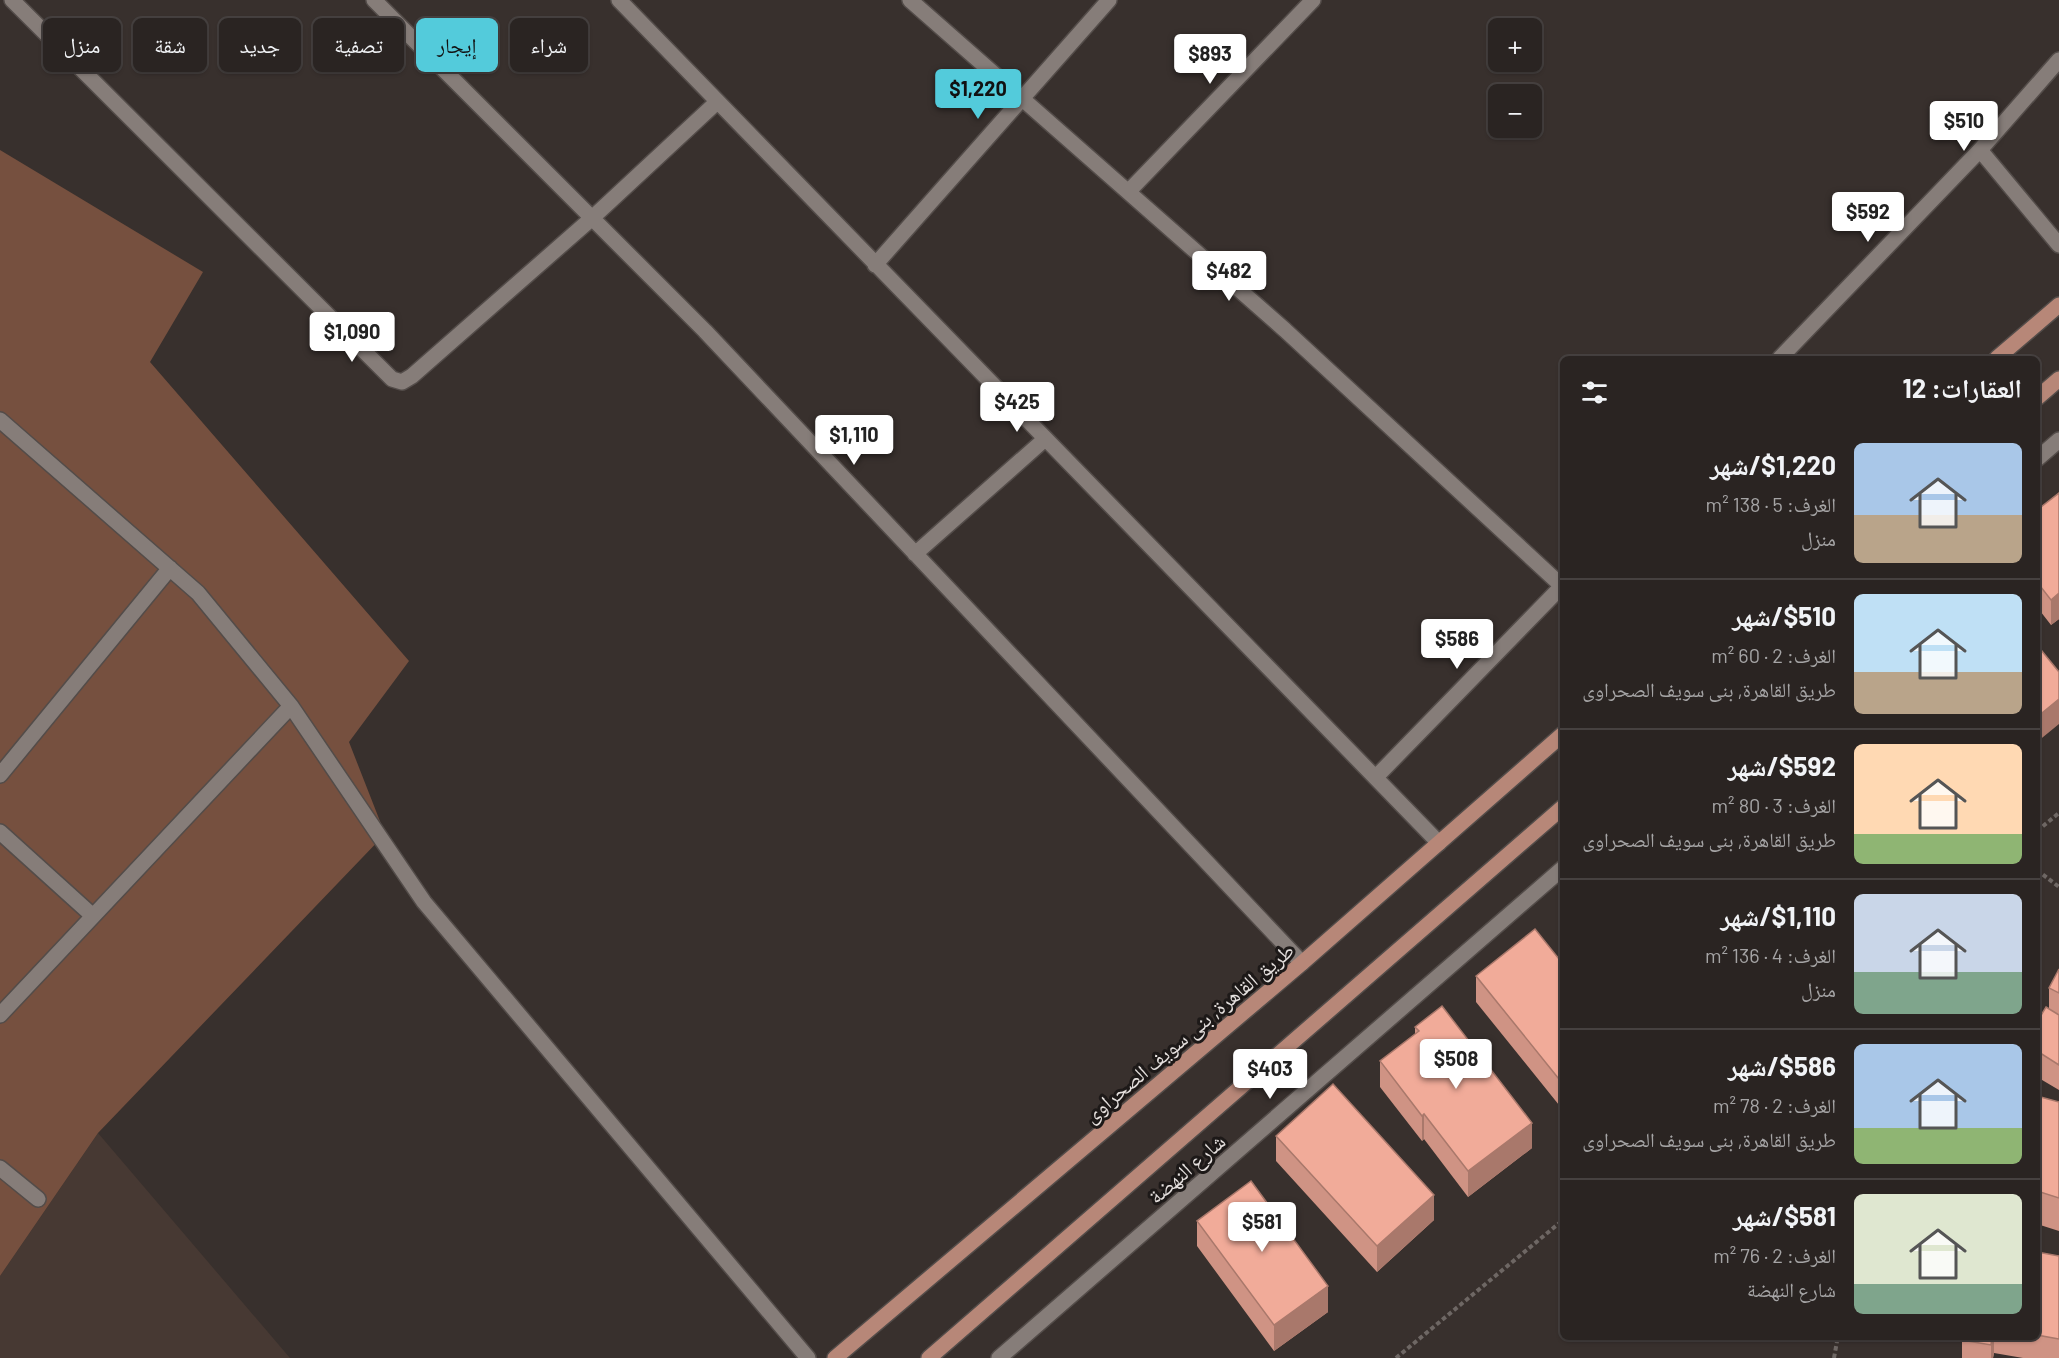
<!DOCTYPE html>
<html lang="ar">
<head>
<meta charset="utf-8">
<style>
	:root { --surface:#2a2422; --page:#322c2a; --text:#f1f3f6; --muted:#a5a4a5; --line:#464140; --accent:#53cbdb }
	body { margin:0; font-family:Barlow,"Noto Naskh Arabic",sans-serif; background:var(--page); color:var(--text); direction:rtl; height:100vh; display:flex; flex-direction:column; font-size:22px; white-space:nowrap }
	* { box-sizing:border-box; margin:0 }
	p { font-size:20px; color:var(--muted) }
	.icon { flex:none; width:33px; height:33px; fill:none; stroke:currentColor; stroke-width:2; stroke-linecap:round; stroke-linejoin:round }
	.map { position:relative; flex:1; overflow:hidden; direction:ltr }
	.side { position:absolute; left:1560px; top:356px; width:480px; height:984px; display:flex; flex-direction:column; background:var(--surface); border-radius:9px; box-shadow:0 2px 4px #0004,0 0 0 2px var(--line); direction:rtl }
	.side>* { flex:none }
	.top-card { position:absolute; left:18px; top:18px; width:570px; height:54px; direction:rtl; display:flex; gap:12px }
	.tools { position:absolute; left:1488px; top:18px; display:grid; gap:12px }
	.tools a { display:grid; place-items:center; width:54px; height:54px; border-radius:9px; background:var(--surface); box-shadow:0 2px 4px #0004,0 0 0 2px var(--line); font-size:30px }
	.price { position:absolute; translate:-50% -51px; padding:0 14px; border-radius:6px; background:#fff; color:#222; font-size:20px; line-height:39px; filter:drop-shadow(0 2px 3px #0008) }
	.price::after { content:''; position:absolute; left:50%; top:36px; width:18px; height:14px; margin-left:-9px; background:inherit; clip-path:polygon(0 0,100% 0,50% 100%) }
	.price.on { background:var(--accent); color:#111 }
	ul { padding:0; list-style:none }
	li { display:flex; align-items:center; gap:18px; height:150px; padding:0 18px }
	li+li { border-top:2px solid var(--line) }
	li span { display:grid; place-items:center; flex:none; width:168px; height:120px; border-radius:9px; color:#555 }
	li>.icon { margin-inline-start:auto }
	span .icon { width:72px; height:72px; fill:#fffc; stroke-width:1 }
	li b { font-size:26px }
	h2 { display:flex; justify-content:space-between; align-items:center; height:72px; padding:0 18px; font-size:26px }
	.chip { padding:0 21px; border-radius:9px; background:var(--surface); box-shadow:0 2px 4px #0004,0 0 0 2px var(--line); font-size:21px; line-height:54px }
	.chip.on { background:var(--accent); color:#111 }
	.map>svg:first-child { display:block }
	.built { fill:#473933 }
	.green { fill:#76503f }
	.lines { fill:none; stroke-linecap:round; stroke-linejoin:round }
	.lane-casing { stroke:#534c49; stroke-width:18 }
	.street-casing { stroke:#534c49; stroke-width:18 }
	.primary-casing { stroke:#534c49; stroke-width:18 }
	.path { stroke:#6e6764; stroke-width:4; stroke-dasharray:4.5 3; stroke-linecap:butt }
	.lane { stroke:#867d79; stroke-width:15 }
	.street { stroke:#867d79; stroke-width:15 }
	.primary { stroke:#b78778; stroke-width:15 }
	.wall { fill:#cf9384 }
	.shaded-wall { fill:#a9786b }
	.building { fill:#f1ab99; stroke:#a9786b; stroke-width:1.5 }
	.labels { text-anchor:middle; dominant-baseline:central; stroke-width:6; stroke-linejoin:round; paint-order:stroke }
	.street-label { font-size:21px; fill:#e5e0de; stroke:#1d1918 }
</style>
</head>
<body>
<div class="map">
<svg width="2059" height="1358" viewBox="0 0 2059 1358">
	<rect width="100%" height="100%" fill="#38302d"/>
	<!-- built -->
	<path class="built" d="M 98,1133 L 290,1358 L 0,1358 L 0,1276 Z"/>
	<!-- green -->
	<path class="green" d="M 0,150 L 203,272 L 150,362 L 409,661 L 349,742 L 385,834 L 98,1133 L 0,1276 Z"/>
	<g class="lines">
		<defs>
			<path id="lane" d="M 0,420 L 198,593 L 291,706 L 424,902 L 808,1358
				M 0,775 L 170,568
				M 0,832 L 93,916
				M 0,1015 L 291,706
				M 0,1168 L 38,1199"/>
			<path id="street" d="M 12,0 L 392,379 L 402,382 L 412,376 L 591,219 L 717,102
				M 374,0 L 705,331 L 1302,963
				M 619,0 L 1439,843
				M 910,0 L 1285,330 L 1563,587
				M 2059,60 L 1980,150 L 2059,245
				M 1129,191 L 1313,0
				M 875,265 L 1109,0
				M 1780,358 L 1980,150
				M 2037,459 L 2059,440
				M 915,554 L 1045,439
				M 1376,777 L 1563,585
				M 999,1358 L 1563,868"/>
			<path id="primary" d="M 1997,358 L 2059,305
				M 2037,398 L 2059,379
				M 835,1358 L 1302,963 L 1563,734
				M 929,1358 L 1563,807"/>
		</defs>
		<!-- lane casing -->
		<use href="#lane" class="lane-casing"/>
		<!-- street casing -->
		<use href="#street" class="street-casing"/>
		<!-- primary casing -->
		<use href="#primary" class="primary-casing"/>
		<!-- path -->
		<path class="path" d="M 2037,831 L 2059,813
			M 2037,870 L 2059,887
			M 1396,1358 L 1563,1220
			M 1834,1358 L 1838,1336"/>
		<!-- lane -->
		<use href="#lane" class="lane"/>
		<!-- street -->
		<use href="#street" class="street"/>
		<!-- primary -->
		<use href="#primary" class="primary"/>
	</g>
	<!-- wall -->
	<path class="wall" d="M 2059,493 L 2059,619 L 2051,625 L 2037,607 L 2037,510 Z
		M 1563,964 L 1563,1110 L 1476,1002 L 1476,976 Z
		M 2059,969 L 2059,1090 L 2037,1077 L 2037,1022 L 2049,1009 L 2049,988 Z
		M 1415,1027 L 1532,1148 L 1468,1197 L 1424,1139 L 1422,1141 L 1380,1087 L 1380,1061 L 1415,1034 Z
		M 2037,1096 L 2059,1102 L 2059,1231 L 2037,1224 Z
		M 1276,1136 L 1434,1220 L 1377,1272 L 1276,1161 Z
		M 1197,1221 L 1328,1312 L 1274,1351 L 1197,1246 Z
		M 2037,1252 L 2059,1256 L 2059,1358 L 2023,1358 L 1994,1353 L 1993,1358 L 1962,1358 L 1962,1338 L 1951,1336 L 2037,1336 Z"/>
	<!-- shaded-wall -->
	<path class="shaded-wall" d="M 2059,593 L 2059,619 L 2051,625 L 2051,600 Z
		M 2059,699 L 2059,724 L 2037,742 L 2037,717 Z
		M 1424,1114 L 1424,1139 L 1422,1141 L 1422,1116 Z
		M 1532,1123 L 1532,1148 L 1468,1197 L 1468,1171 Z
		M 1434,1195 L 1434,1220 L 1377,1272 L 1377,1246 Z
		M 1328,1286 L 1328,1312 L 1274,1351 L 1274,1325 Z
		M 1992,1336 L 1994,1336 L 1994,1353 L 1993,1358 L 1991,1358 L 1991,1345 Z"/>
	<!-- building -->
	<path class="building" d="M 2059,493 L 2059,593 L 2051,600 L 2037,582 L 2037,510 Z
		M 2037,645 L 2059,672 L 2059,699 L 2037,717 Z
		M 1535,929 L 1563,964 L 1563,1084 L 1476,976 Z
		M 2059,969 L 2059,993 L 2049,988 Z
		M 1442,1006 L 1532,1123 L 1468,1171 L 1424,1114 L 1422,1116 L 1380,1061 L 1419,1031 L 1415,1027 Z
		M 2046,1007 L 2059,1015 L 2059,1065 L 2037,1051 L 2037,1022 Z
		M 1333,1084 L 1434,1195 L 1377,1246 L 1276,1136 Z
		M 2037,1096 L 2059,1102 L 2059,1198 L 2037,1191 Z
		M 1251,1181 L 1328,1286 L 1274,1325 L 1197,1221 Z
		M 2037,1252 L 2059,1256 L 2059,1339 L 2037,1335 Z
		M 1962,1336 L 1992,1336 L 1991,1345 L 1962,1340 Z"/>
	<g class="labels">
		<!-- street labels -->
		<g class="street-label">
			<text transform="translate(1188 1032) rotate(-40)">طريق القاهرة, بنى سويف الصحراوى</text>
			<text transform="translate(1186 1168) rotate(-41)">شارع النهضة</text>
		</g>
	</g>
</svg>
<div class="tools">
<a>+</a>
<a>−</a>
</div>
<b class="price" style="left:1210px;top:85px">$893</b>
<b class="price on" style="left:978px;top:120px">$1,220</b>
<b class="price" style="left:1964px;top:152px">$510</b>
<b class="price" style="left:1868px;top:243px">$592</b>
<b class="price" style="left:1229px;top:302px">$482</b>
<b class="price" style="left:352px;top:363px">$1,090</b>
<b class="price" style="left:1017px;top:433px">$425</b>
<b class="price" style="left:854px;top:466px">$1,110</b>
<b class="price" style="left:1457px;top:670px">$586</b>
<b class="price" style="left:1456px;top:1090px">$508</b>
<b class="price" style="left:1270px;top:1100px">$403</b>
<b class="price" style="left:1262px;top:1253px">$581</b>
<div class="top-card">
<a class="chip">شراء</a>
<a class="chip on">إيجار</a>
<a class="chip">تصفية</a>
<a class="chip">جديد</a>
<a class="chip">شقة</a>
<a class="chip">منزل</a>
</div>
<section class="side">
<h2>العقارات: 12<svg class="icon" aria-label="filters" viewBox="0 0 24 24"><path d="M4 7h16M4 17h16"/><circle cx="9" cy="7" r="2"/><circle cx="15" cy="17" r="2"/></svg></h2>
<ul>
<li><span style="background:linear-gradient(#a9c7e8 60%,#b9a48a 0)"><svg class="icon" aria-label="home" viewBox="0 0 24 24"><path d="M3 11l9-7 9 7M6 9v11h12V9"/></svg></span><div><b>$1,220/شهر</b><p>الغرف: 5 · 138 m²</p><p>منزل</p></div></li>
<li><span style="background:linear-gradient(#bfe0f5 65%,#b9a48a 0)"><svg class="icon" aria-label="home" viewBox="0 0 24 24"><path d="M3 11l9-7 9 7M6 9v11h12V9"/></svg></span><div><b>$510/شهر</b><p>الغرف: 2 · 60 m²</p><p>طريق القاهرة, بنى سويف الصحراوى</p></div></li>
<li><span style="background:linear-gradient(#ffd9b3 75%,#8fb573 0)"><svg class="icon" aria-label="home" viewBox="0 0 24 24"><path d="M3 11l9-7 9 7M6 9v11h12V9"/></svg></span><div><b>$592/شهر</b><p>الغرف: 3 · 80 m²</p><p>طريق القاهرة, بنى سويف الصحراوى</p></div></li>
<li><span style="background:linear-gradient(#c9d6e8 65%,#7fa58c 0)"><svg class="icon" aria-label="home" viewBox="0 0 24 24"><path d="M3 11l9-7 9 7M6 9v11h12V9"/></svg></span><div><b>$1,110/شهر</b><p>الغرف: 4 · 136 m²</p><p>منزل</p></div></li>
<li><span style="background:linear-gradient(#a9c7e8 70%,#8fb573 0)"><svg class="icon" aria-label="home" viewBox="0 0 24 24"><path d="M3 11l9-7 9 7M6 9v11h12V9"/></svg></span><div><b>$586/شهر</b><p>الغرف: 2 · 78 m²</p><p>طريق القاهرة, بنى سويف الصحراوى</p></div></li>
<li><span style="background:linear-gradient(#dfe7d0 75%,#7fa58c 0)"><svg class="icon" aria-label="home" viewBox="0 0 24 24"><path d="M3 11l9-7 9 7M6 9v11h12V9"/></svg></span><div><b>$581/شهر</b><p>الغرف: 2 · 76 m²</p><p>شارع النهضة</p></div></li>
</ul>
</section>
</div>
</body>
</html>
